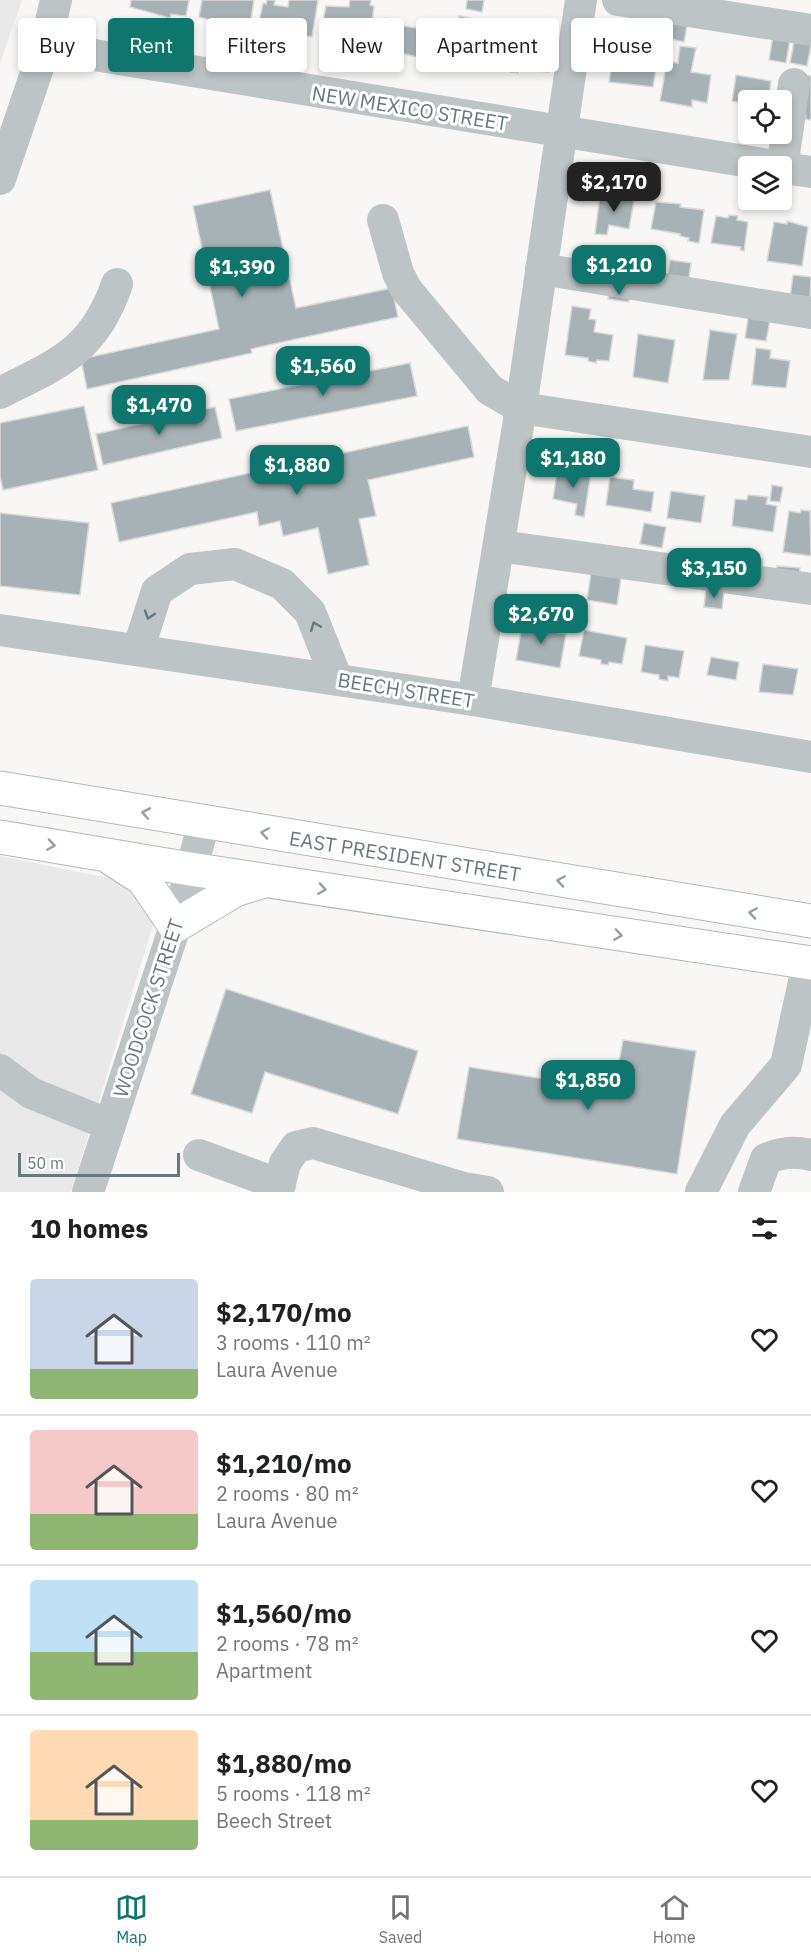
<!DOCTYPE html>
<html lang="en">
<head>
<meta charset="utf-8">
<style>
	:root { --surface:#fff; --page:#f2f2f2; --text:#202124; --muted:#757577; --line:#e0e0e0; --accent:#0f766e }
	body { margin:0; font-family:"IBM Plex Sans",sans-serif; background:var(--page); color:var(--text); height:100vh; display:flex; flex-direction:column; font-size:22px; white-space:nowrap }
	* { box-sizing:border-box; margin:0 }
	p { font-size:20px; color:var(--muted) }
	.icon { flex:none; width:33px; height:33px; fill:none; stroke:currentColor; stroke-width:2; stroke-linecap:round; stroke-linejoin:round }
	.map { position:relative; height:1192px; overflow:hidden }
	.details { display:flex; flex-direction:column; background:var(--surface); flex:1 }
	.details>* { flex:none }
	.guide { position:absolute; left:18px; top:18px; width:776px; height:54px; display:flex; gap:12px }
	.controls { position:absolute; left:738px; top:90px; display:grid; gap:12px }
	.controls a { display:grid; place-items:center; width:54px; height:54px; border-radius:6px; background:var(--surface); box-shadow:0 3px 9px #0003; font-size:30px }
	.scale { position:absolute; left:18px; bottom:15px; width:162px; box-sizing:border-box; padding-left:6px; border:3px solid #647a80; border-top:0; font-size:16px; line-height:21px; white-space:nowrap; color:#647a80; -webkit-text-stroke:4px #fff; paint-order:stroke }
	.price { position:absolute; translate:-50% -51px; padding:0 14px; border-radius:12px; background:var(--accent); color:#fff; font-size:20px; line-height:39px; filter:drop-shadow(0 2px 3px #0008) }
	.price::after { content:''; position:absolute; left:50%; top:36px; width:18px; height:14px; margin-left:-9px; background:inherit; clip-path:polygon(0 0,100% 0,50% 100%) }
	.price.on { background:#222; color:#fff }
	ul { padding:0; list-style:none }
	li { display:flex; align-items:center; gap:18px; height:150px; padding:0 30px }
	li+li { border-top:2px solid var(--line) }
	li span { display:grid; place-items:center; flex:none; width:168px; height:120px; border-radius:6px; color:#555 }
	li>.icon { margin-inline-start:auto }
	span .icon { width:72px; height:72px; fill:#fffc; stroke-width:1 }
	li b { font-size:26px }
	h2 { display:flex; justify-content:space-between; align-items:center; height:72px; padding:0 30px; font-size:26px }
	.tag { padding:0 21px; border-radius:6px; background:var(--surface); box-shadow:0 3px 9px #0003; font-size:21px; line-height:54px }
	.tag.on { background:var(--accent); color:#fff }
	.tabs { display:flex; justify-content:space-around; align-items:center; height:84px; border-top:2px solid var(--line); background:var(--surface); font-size:16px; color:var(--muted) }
	.tabs a { display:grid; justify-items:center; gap:3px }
	.tabs .on { color:var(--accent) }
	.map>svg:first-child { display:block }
	.built { fill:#e9e9e9 }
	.building { fill:#a6b2b5; stroke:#dad9d8; stroke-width:1.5 }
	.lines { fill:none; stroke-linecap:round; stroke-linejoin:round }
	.major-casing { stroke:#b1b8ba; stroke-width:35 }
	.minor { stroke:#bdc4c6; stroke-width:32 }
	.major { stroke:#fff; stroke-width:33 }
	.oneway { stroke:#647a80 }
	.oneway2 { stroke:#92a2a6 }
	.labels { text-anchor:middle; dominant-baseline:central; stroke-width:6; stroke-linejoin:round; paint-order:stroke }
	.street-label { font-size:20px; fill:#647a80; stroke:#fff }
</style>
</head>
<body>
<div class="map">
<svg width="811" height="1192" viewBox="0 0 811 1192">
	<rect width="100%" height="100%" fill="#f8f7f5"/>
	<!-- built -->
	<path class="built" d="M 0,0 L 22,0 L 0,63 Z
		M 0,856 L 164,889 L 71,1192 L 0,1192 Z"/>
	<!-- building -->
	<path class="building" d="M 131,0 L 189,0 L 186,16 L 171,14 L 170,18 L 130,7 Z
		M 202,0 L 254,0 L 250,26 L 226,22 L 225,24 L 199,17 Z
		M 267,0 L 275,0 L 274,5 L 288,7 L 289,0 L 318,0 L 312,37 L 286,33 L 285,37 L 270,35 L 270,30 L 258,28 L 263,3 L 266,4 Z
		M 350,0 L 371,0 L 370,5 L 374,6 L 370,44 L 320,36 L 326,6 L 349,7 Z
		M 467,0 L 484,0 L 482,12 L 466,9 Z
		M 459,16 L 494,23 L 488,63 L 466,59 L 465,63 L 436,54 L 440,29 L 443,30 L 444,25 L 451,26 L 451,31 L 456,32 Z
		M 385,18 L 392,19 L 391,24 L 422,29 L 417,57 L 377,47 L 381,22 L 384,23 Z
		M 673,18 L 688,21 L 684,42 L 670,39 Z
		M 514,26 L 554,32 L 549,72 L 519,70 L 518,73 L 511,72 L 511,68 L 492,66 L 497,36 L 507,37 L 506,43 L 511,43 Z
		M 773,36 L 790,39 L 786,63 L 769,60 Z
		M 794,42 L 811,45 L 807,66 L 790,63 Z
		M 680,46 L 696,48 L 691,72 L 711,75 L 707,103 L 692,100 L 692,107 L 660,101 L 667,61 L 678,63 Z
		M 613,54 L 657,61 L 653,87 L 609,82 Z
		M 736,75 L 771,81 L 768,100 L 748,100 L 748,114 L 739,113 L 741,103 L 732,101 Z
		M 800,75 L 811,76 L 811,120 L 805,119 L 806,115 L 794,113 Z
		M 270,190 L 296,308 L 392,288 L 398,317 L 251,349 L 252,353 L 87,389 L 81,359 L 219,329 L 193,206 Z
		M 612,193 L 634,200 L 629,229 L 609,225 L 607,235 L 595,234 L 600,196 L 611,198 Z
		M 656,202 L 681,204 L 680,207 L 704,210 L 699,243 L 688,241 L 689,238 L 680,236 L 680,234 L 651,229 Z
		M 729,215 L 738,216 L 737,220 L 748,222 L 744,251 L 740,250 L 741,247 L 711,243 L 716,216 L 728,218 Z
		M 787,221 L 808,227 L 802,266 L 767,261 L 774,222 L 787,224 Z
		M 670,260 L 691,263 L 689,278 L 668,275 Z
		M 793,275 L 811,277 L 810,301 L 790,298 Z
		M 610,290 L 630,292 L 629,302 L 608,299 Z
		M 572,306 L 591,309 L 589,319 L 596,320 L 594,332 L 613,335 L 609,361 L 597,360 L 596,363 L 588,361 L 588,358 L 565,355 Z
		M 749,312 L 770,320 L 766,341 L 745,338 Z
		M 710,330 L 737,334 L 729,380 L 703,380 Z
		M 638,334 L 675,340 L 668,383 L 633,377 Z
		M 756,348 L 771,350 L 770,358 L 790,361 L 786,388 L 752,385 Z
		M 410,363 L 417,396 L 236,431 L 229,399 Z
		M 84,406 L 98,470 L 3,490 L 0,476 L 0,423 Z
		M 215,407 L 222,438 L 103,465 L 96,434 Z
		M 468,426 L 474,457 L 368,480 L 376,516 L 359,519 L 369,565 L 328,574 L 318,528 L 283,536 L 280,521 L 259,526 L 257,512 L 119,542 L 111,503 Z
		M 568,469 L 591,473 L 584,517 L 575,515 L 577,504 L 553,499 L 557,473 L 567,475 Z
		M 610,477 L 634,480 L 633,489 L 654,492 L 651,512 L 606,505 Z
		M 772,485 L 783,487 L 780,502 L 770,501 Z
		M 671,491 L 705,496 L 701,523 L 667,518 Z
		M 748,495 L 768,497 L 766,504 L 777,506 L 773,532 L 732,526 L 735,499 L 747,500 Z
		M 801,510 L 810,511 L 811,556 L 783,552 L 789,511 L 800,513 Z
		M 0,513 L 89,523 L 80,595 L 0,586 Z
		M 644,523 L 666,527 L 662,548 L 640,544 Z
		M 748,558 L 762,559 L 762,571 L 747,570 Z
		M 777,566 L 800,568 L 799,579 L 775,576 Z
		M 591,573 L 621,578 L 617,605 L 587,600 Z
		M 706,589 L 724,591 L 722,609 L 704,607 Z
		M 531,618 L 543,620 L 542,630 L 566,634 L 560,668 L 516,660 L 522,626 L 530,627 Z
		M 584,630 L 627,638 L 622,664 L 609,662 L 608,665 L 601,664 L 601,660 L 579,656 Z
		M 645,645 L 684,651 L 679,678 L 668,676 L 668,681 L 659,679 L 659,675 L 641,672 Z
		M 711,657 L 739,662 L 736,680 L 707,675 Z
		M 763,664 L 798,669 L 793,695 L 759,692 Z
		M 226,989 L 418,1051 L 398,1114 L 265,1072 L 252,1113 L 191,1094 Z
		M 623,1040 L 696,1051 L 677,1174 L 457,1139 L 469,1067 L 614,1090 Z"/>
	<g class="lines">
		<defs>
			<path id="major" d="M 0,788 L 811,921
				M 0,837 L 190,869 L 811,963
				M 112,859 L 143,879 L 175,926 L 235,890 L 264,881"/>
		</defs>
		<!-- major casing -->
		<use href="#major" class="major-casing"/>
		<!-- minor -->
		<path class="minor" d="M 618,0 L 811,30
			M 45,47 L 775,166
			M 794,84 L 782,168 L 811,172
			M 0,179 L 45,47 L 56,0
			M 383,220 L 398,273 L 406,289 L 490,390 L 521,408 L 811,452
			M 541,269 L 811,313
			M 0,393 C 59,363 94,351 117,284
			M 499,546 L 811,589
			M 0,630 L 473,700 L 811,757
			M 138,650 L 157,591 L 190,569 L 235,564 L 282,584 L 310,612 L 337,680
			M 473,700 L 521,408 L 581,0
			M 0,1070 L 31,1093 L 110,1125
			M 199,1155 L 280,1185
			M 88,1192 L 178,917 L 204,823
			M 278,1192 L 285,1163 L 296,1147 L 313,1143 L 464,1188 L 488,1192
			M 701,1192 L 735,1125 L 786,1065 L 808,963
			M 754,1192 L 766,1159 C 781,1152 795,1151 811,1155"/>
		<!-- major -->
		<use href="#major" class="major"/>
	</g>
	<!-- one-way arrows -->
	<defs><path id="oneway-chevron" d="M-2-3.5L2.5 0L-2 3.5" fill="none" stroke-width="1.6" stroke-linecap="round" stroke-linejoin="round" transform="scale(1.5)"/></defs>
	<g class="oneway">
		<use href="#oneway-chevron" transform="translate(149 615) rotate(108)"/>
		<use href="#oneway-chevron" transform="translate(315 626) rotate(-112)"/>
	</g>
	<g class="oneway2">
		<use href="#oneway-chevron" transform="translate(146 813) rotate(-170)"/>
		<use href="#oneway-chevron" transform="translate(265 833) rotate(-171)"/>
		<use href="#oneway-chevron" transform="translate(51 845) rotate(9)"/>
		<use href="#oneway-chevron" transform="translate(561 881) rotate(-171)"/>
		<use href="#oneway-chevron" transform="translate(322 889) rotate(9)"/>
		<use href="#oneway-chevron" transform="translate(753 913) rotate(-171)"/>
		<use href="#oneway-chevron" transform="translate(618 935) rotate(9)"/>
	</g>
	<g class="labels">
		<!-- street labels -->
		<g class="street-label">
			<text transform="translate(410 108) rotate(9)">NEW MEXICO STREET</text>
			<text transform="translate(406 690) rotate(9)">BEECH STREET</text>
			<text transform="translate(405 856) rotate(9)">EAST PRESIDENT STREET</text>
			<text transform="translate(148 1008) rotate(-72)">WOODCOCK STREET</text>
		</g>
	</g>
</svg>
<div class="controls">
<a><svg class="icon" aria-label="locate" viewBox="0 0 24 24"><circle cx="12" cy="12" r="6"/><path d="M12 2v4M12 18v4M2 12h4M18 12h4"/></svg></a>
<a><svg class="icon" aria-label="layers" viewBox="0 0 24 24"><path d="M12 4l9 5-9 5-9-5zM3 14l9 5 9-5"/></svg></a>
</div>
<div class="scale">50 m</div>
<b class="price on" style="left:614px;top:213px">$2,170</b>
<b class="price" style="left:619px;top:296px">$1,210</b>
<b class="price" style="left:242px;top:298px">$1,390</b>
<b class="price" style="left:323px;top:397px">$1,560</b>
<b class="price" style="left:159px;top:436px">$1,470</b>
<b class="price" style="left:573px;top:489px">$1,180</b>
<b class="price" style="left:297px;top:496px">$1,880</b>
<b class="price" style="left:714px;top:599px">$3,150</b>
<b class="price" style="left:541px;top:645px">$2,670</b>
<b class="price" style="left:588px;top:1111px">$1,850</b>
<div class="guide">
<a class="tag">Buy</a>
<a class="tag on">Rent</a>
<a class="tag">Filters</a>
<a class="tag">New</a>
<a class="tag">Apartment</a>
<a class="tag">House</a>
</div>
</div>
<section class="details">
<h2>10 homes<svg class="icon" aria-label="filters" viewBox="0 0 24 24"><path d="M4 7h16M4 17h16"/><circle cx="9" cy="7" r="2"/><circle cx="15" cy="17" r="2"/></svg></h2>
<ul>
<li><span style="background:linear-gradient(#c9d6e8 75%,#8fb573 0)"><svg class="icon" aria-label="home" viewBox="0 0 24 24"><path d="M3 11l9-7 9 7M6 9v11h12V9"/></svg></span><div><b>$2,170/mo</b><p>3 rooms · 110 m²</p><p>Laura Avenue</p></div><svg class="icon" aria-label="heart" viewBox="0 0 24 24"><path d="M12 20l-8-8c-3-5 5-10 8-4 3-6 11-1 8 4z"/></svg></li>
<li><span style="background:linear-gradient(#f6c9c9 70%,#8fb573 0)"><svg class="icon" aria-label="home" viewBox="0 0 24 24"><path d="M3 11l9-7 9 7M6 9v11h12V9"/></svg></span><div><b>$1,210/mo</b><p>2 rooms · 80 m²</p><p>Laura Avenue</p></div><svg class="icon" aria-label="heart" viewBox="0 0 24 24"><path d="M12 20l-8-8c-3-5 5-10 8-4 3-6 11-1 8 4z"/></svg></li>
<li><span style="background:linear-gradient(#bfe0f5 60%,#8fb573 0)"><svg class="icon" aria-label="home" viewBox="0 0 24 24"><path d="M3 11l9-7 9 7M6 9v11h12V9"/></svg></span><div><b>$1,560/mo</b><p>2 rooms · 78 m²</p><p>Apartment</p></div><svg class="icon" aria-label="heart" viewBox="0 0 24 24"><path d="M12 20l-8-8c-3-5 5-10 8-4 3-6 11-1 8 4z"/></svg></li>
<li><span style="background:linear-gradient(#ffd9b3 75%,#8fb573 0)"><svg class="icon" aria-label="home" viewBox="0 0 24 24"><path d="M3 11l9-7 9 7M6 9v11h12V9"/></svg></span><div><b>$1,880/mo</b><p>5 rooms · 118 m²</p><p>Beech Street</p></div><svg class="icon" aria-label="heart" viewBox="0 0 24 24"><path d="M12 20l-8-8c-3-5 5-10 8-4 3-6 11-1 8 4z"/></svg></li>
</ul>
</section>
<nav class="tabs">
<a class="on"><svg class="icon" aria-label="map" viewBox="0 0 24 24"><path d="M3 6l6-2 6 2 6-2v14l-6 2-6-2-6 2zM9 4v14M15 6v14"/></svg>Map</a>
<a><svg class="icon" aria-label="saved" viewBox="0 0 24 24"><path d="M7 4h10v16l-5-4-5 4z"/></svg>Saved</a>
<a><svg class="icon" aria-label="home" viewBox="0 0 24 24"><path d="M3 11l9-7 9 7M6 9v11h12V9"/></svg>Home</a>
</nav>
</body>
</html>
